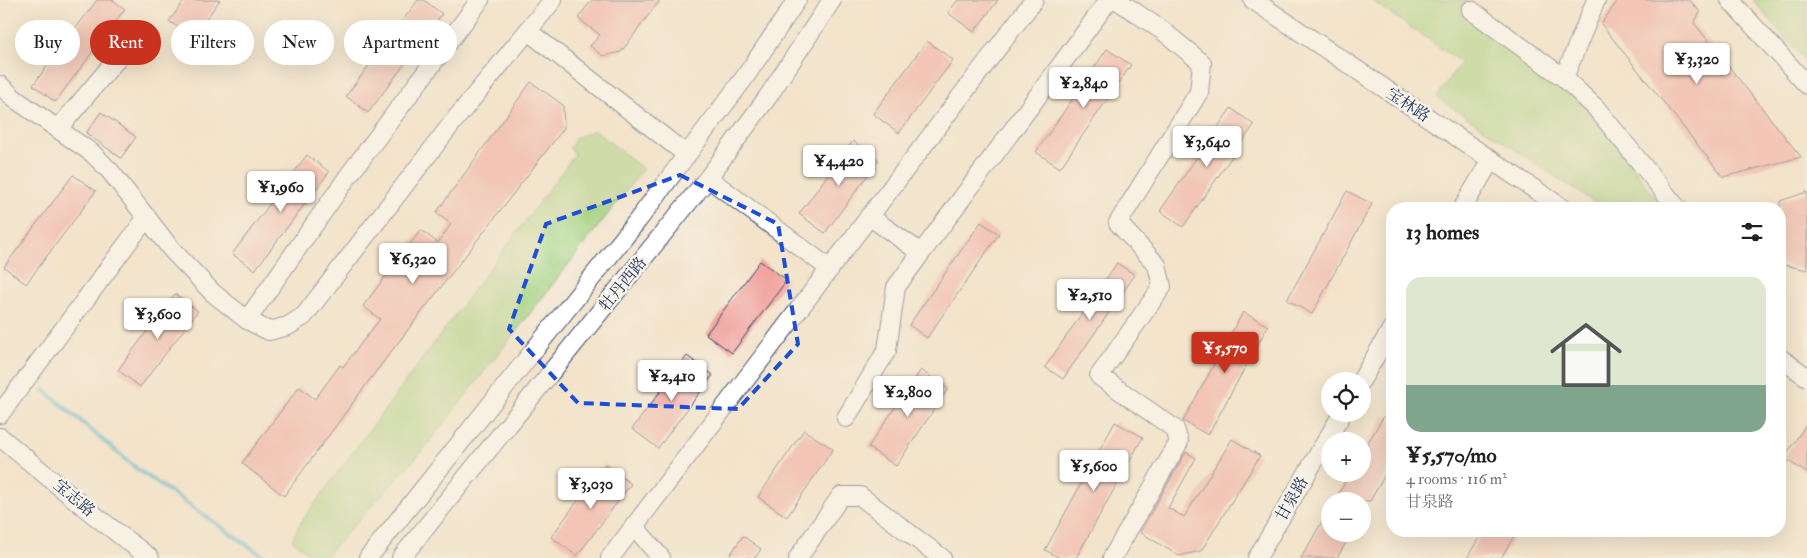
<!DOCTYPE html>
<html lang="en">
<head>
<meta charset="utf-8">
<style>
	:root { --surface:#fff; --page:#f2f2f2; --text:#202124; --muted:#757577; --accent:#c8321e }
	body { margin:0; font-family:"IM FELL Double Pica","Noto Serif SC",serif; background:var(--page); color:var(--text); height:100vh; display:flex; flex-direction:column; font-size:19px; white-space:nowrap }
	* { box-sizing:border-box; margin:0 }
	p { font-size:16px; color:var(--muted) }
	.icon { flex:none; width:28px; height:28px; fill:none; stroke:currentColor; stroke-width:2; stroke-linecap:round; stroke-linejoin:round }
	.map { position:relative; flex:1; overflow:hidden }
	.details { position:absolute; left:1386px; top:202px; width:400px; height:335px; display:flex; flex-direction:column; background:var(--surface); border-radius:20px; box-shadow:0 5px 20px #0002 }
	.details>* { flex:none }
	.banner { position:absolute; left:15px; top:20px; width:475px; height:45px; display:flex; gap:10px }
	.buttons { position:absolute; left:1321px; top:372px; display:grid; gap:10px }
	.buttons a { display:grid; place-items:center; width:50px; height:50px; border-radius:50%; background:var(--surface); box-shadow:0 5px 20px #0002; font-size:25px }
	.price { position:absolute; translate:-50% -42px; padding:0 11px; border-radius:5px; background:#fff; color:#222; font-size:16px; line-height:32px; filter:drop-shadow(0 1px 2px #0008) }
	.price::after { content:''; position:absolute; left:50%; top:30px; width:15px; height:11px; margin-left:-8px; background:inherit; clip-path:polygon(0 0,100% 0,50% 100%) }
	.price.on { background:var(--accent); color:#fff }
	ul { padding:0; list-style:none }
	li { display:grid; align-content:center; gap:10px; height:265px; padding:0 20px }
	li span { display:grid; place-items:center; height:155px; border-radius:15px; color:#555 }
	li>.icon { margin-inline-start:auto }
	span .icon { width:90px; height:90px; fill:#fffc; stroke-width:1 }
	li b { font-size:21px }
	h2 { display:flex; justify-content:space-between; align-items:center; height:60px; padding:0 20px; font-size:21px }
	.chip { padding:0 18px; border-radius:22px; background:var(--surface); box-shadow:0 5px 20px #0002; font-size:18px; line-height:45px }
	.chip.on { background:var(--accent); color:#fff }
	.map>svg:first-child { display:block }
	.green { fill:#a4d382; stroke:#608170 }
	.lines { fill:none; stroke-linecap:round; stroke-linejoin:round }
	.stream { stroke:#4eb2cd; stroke-width:4.5 }
	.building { fill:#f1a19d }
	.minor-casing { stroke:#3b4a6e; stroke-width:20 }
	.minor { stroke:#fff; stroke-width:18 }
	.marked { fill:none; stroke:#1d4ed8; stroke-width:4; stroke-dasharray:10 6; stroke-linejoin:round }
	.labels { text-anchor:middle; dominant-baseline:central; stroke-width:5; stroke-linejoin:round; paint-order:stroke }
	.street-label { font-size:16px; fill:#1b2f5e; stroke:#f7f3e8 }
</style>
</head>
<body>
<div class="map">
<svg width="1807" height="558" viewBox="0 0 1807 558">
	<rect width="100%" height="100%" fill="#f7f3e8"/>
	<filter id="ink" filterUnits="userSpaceOnUse"><feTurbulence type="fractalNoise" baseFrequency=".02" numOctaves="2"/><feDisplacementMap in="SourceGraphic" scale="10" xChannelSelector="R" yChannelSelector="G"/><feConvolveMatrix kernelMatrix="1 2 1 2 8 2 1 2 1" color-interpolation-filters="sRGB"/></filter>
	<filter id="wash" filterUnits="userSpaceOnUse"><feTurbulence type="fractalNoise" baseFrequency=".0096" numOctaves="4" result="noise"/><feDisplacementMap in="SourceGraphic" scale="20" xChannelSelector="R" yChannelSelector="G"/><feGaussianBlur stdDeviation="1.12" result="paint"/><feColorMatrix in="noise" values="0 0 0 0 0 0 0 0 0 0 0 0 0 0 0 0 0 1.4 0 .05"/><feComposite in="paint" operator="in"/></filter>
	<g filter="url(#wash)">
		<rect width="100%" height="100%" fill="#f3e3ca"/>
		<!-- green -->
		<path class="green" d="M 1371,0 L 1467,0 L 1460,12 L 1571,92 L 1599,122 L 1664,209 L 1604,209 L 1437,97 L 1461,62 Z
			M 1753,0 L 1807,0 L 1807,63 Z
			M 595,130 L 643,169 L 423,450 L 324,558 L 315,558 L 292,540 L 301,522 L 575,154 L 570,148 L 576,138 Z"/>
		<g class="lines">
			<!-- stream -->
			<path class="stream" d="M 44,390 L 137,469 L 266,558"/>
		</g>
		<g id="blocks">
			<!-- building -->
			<path class="building" d="M 97,0 L 113,0 L 125,9 L 55,102 L 33,85 Z
				M 185,0 L 220,0 L 192,38 L 169,21 Z
				M 418,0 L 424,0 L 442,14 L 368,113 L 346,96 Z
				M 592,0 L 660,0 L 621,52 L 603,56 L 590,46 L 600,35 L 578,18 Z
				M 958,0 L 998,0 L 974,32 L 948,13 Z
				M 1618,0 L 1690,0 L 1700,12 L 1694,23 L 1801,157 L 1723,177 L 1601,24 Z
				M 927,41 L 953,60 L 899,133 L 873,114 Z
				M 1107,49 L 1131,65 L 1060,168 L 1036,152 Z
				M 531,82 L 563,105 L 564,128 L 377,370 L 284,496 L 242,463 L 299,387 L 315,399 L 340,365 L 343,367 L 380,319 L 363,306 L 421,230 L 438,243 L 451,224 L 436,213 Z
				M 1231,108 L 1254,125 L 1183,227 L 1160,211 Z
				M 101,112 L 136,137 L 121,158 L 86,133 Z
				M 853,141 L 879,160 L 825,233 L 799,214 Z
				M 307,155 L 329,172 L 255,270 L 232,254 Z
				M 73,175 L 96,191 L 26,284 L 4,267 Z
				M 1347,191 L 1372,204 L 1312,314 L 1287,300 Z
				M 1807,192 L 1807,270 L 1780,264 L 1780,201 Z
				M 981,222 L 999,234 L 927,338 L 909,325 Z
				M 760,261 L 787,280 L 732,353 L 706,334 Z
				M 1117,263 L 1135,275 L 1063,379 L 1045,367 Z
				M 175,294 L 198,311 L 140,387 L 118,370 Z
				M 1243,312 L 1268,326 L 1208,435 L 1183,421 Z
				M 687,356 L 713,375 L 658,448 L 632,429 Z
				M 921,370 L 948,389 L 896,466 L 868,447 Z
				M 1384,416 L 1392,421 L 1392,463 L 1370,501 L 1334,501 L 1350,474 L 1362,474 L 1362,452 Z
				M 1115,422 L 1143,437 L 1076,558 L 1060,558 L 1045,550 Z
				M 1807,423 L 1807,473 L 1784,458 Z
				M 804,430 L 833,449 L 787,517 L 758,497 Z
				M 1232,439 L 1260,456 L 1201,551 L 1179,556 L 1140,532 L 1186,452 L 1196,458 L 1168,508 L 1184,517 Z
				M 605,464 L 631,484 L 577,556 L 551,537 Z
				M 1330,508 L 1330,534 L 1351,534 L 1337,558 L 1301,558 Z
				M 1483,531 L 1517,531 L 1501,558 L 1467,558 Z
				M 743,536 L 761,549 L 755,558 L 728,558 Z"/>
		</g>
	</g>
	<g filter="url(#ink)">
		<use href="#blocks" fill-opacity="0" stroke="#3b4a6e" stroke-width="1"/>
		<g class="lines">
			<defs>
				<path id="minor" d="M 1253,0 L 1564,209
					M 1730,0 L 1807,85
					M 1471,10 L 1564,78 L 1596,108 L 1678,209
					M 529,32 L 687,155
					M 1564,78 L 1596,0
					M 0,85 L 15,99 L 92,153 L 110,171 L 172,250 L 213,293 L 247,320 L 269,331 L 288,326 L 304,316 L 453,122 L 553,0
					M 58,129 L 138,34
					M 708,178 L 830,269
					M 1462,209 L 1491,160
					M 869,216 L 921,253
					M 247,320 L 349,175 L 480,0
					M 1780,358 L 1807,377
					M 1361,381 L 1392,328
					M 0,414 L 147,217
					M 846,418 L 887,350 L 896,287 L 1109,0
					M 0,437 L 94,515 L 150,558
					M 634,526 L 661,558
					M 368,558 L 638,220 L 745,77 L 797,0
					M 401,558 L 708,178 L 767,98 L 832,0
					M 610,558 L 1034,0
					M 798,558 L 841,496 L 860,496 L 942,558
					M 1112,558 L 1179,442 L 1175,429 L 1099,376 L 1162,287 L 1157,265 L 1118,223 L 1199,92 L 1202,63 L 1163,31 L 1117,0
					M 1257,558 L 1342,414"/>
			</defs>
			<!-- minor casing -->
			<use href="#minor" class="minor-casing"/>
			<!-- minor -->
			<use href="#minor" class="minor"/>
		</g>
	</g>
	<!-- marked area -->
	<path d="M0 0H1807V558H0ZM 680,175 L 778,224 L 798,344 L 738,409 L 578,403 L 509,329 L 546,224 Z" fill="#f3e3ca" fill-opacity=".55" fill-rule="evenodd"/>
	<path class="marked" d="M 680,175 L 778,224 L 798,344 L 738,409 L 578,403 L 509,329 L 546,224 Z"/>
	<g class="labels">
		<!-- street labels -->
		<g class="street-label">
			<text transform="translate(1408 105) rotate(33)">宝林路</text>
			<text transform="translate(623 284) rotate(-51)">牡丹西路</text>
			<text transform="translate(74 498) rotate(40)">宝志路</text>
			<text transform="translate(1292 499) rotate(-60)">甘泉路</text>
		</g>
	</g>
</svg>
<div class="buttons">
<a><svg class="icon" aria-label="locate" viewBox="0 0 24 24"><circle cx="12" cy="12" r="6"/><path d="M12 2v4M12 18v4M2 12h4M18 12h4"/></svg></a>
<a>+</a>
<a>−</a>
</div>
<b class="price" style="left:1697px;top:85px">¥3,320</b>
<b class="price" style="left:1084px;top:109px">¥2,840</b>
<b class="price" style="left:1207px;top:168px">¥3,640</b>
<b class="price" style="left:839px;top:187px">¥4,420</b>
<b class="price" style="left:281px;top:213px">¥1,960</b>
<b class="price" style="left:413px;top:285px">¥6,320</b>
<b class="price" style="left:1090px;top:321px">¥2,510</b>
<b class="price" style="left:158px;top:340px">¥3,600</b>
<b class="price on" style="left:1225px;top:374px">¥5,570</b>
<b class="price" style="left:672px;top:402px">¥2,410</b>
<b class="price" style="left:908px;top:418px">¥2,800</b>
<b class="price" style="left:1094px;top:492px">¥5,600</b>
<b class="price" style="left:591px;top:510px">¥3,030</b>
<div class="banner">
<a class="chip">Buy</a>
<a class="chip on">Rent</a>
<a class="chip">Filters</a>
<a class="chip">New</a>
<a class="chip">Apartment</a>
</div>
<section class="details">
<h2>13 homes<svg class="icon" aria-label="filters" viewBox="0 0 24 24"><path d="M4 7h16M4 17h16"/><circle cx="9" cy="7" r="2"/><circle cx="15" cy="17" r="2"/></svg></h2>
<ul>
<li><span style="background:linear-gradient(#dfe7d0 70%,#7fa58c 0)"><svg class="icon" aria-label="home" viewBox="0 0 24 24"><path d="M3 11l9-7 9 7M6 9v11h12V9"/></svg></span><div><b>¥5,570/mo</b><p>4 rooms · 116 m²</p><p>甘泉路</p></div></li>
</ul>
</section>
</div>
</body>
</html>
